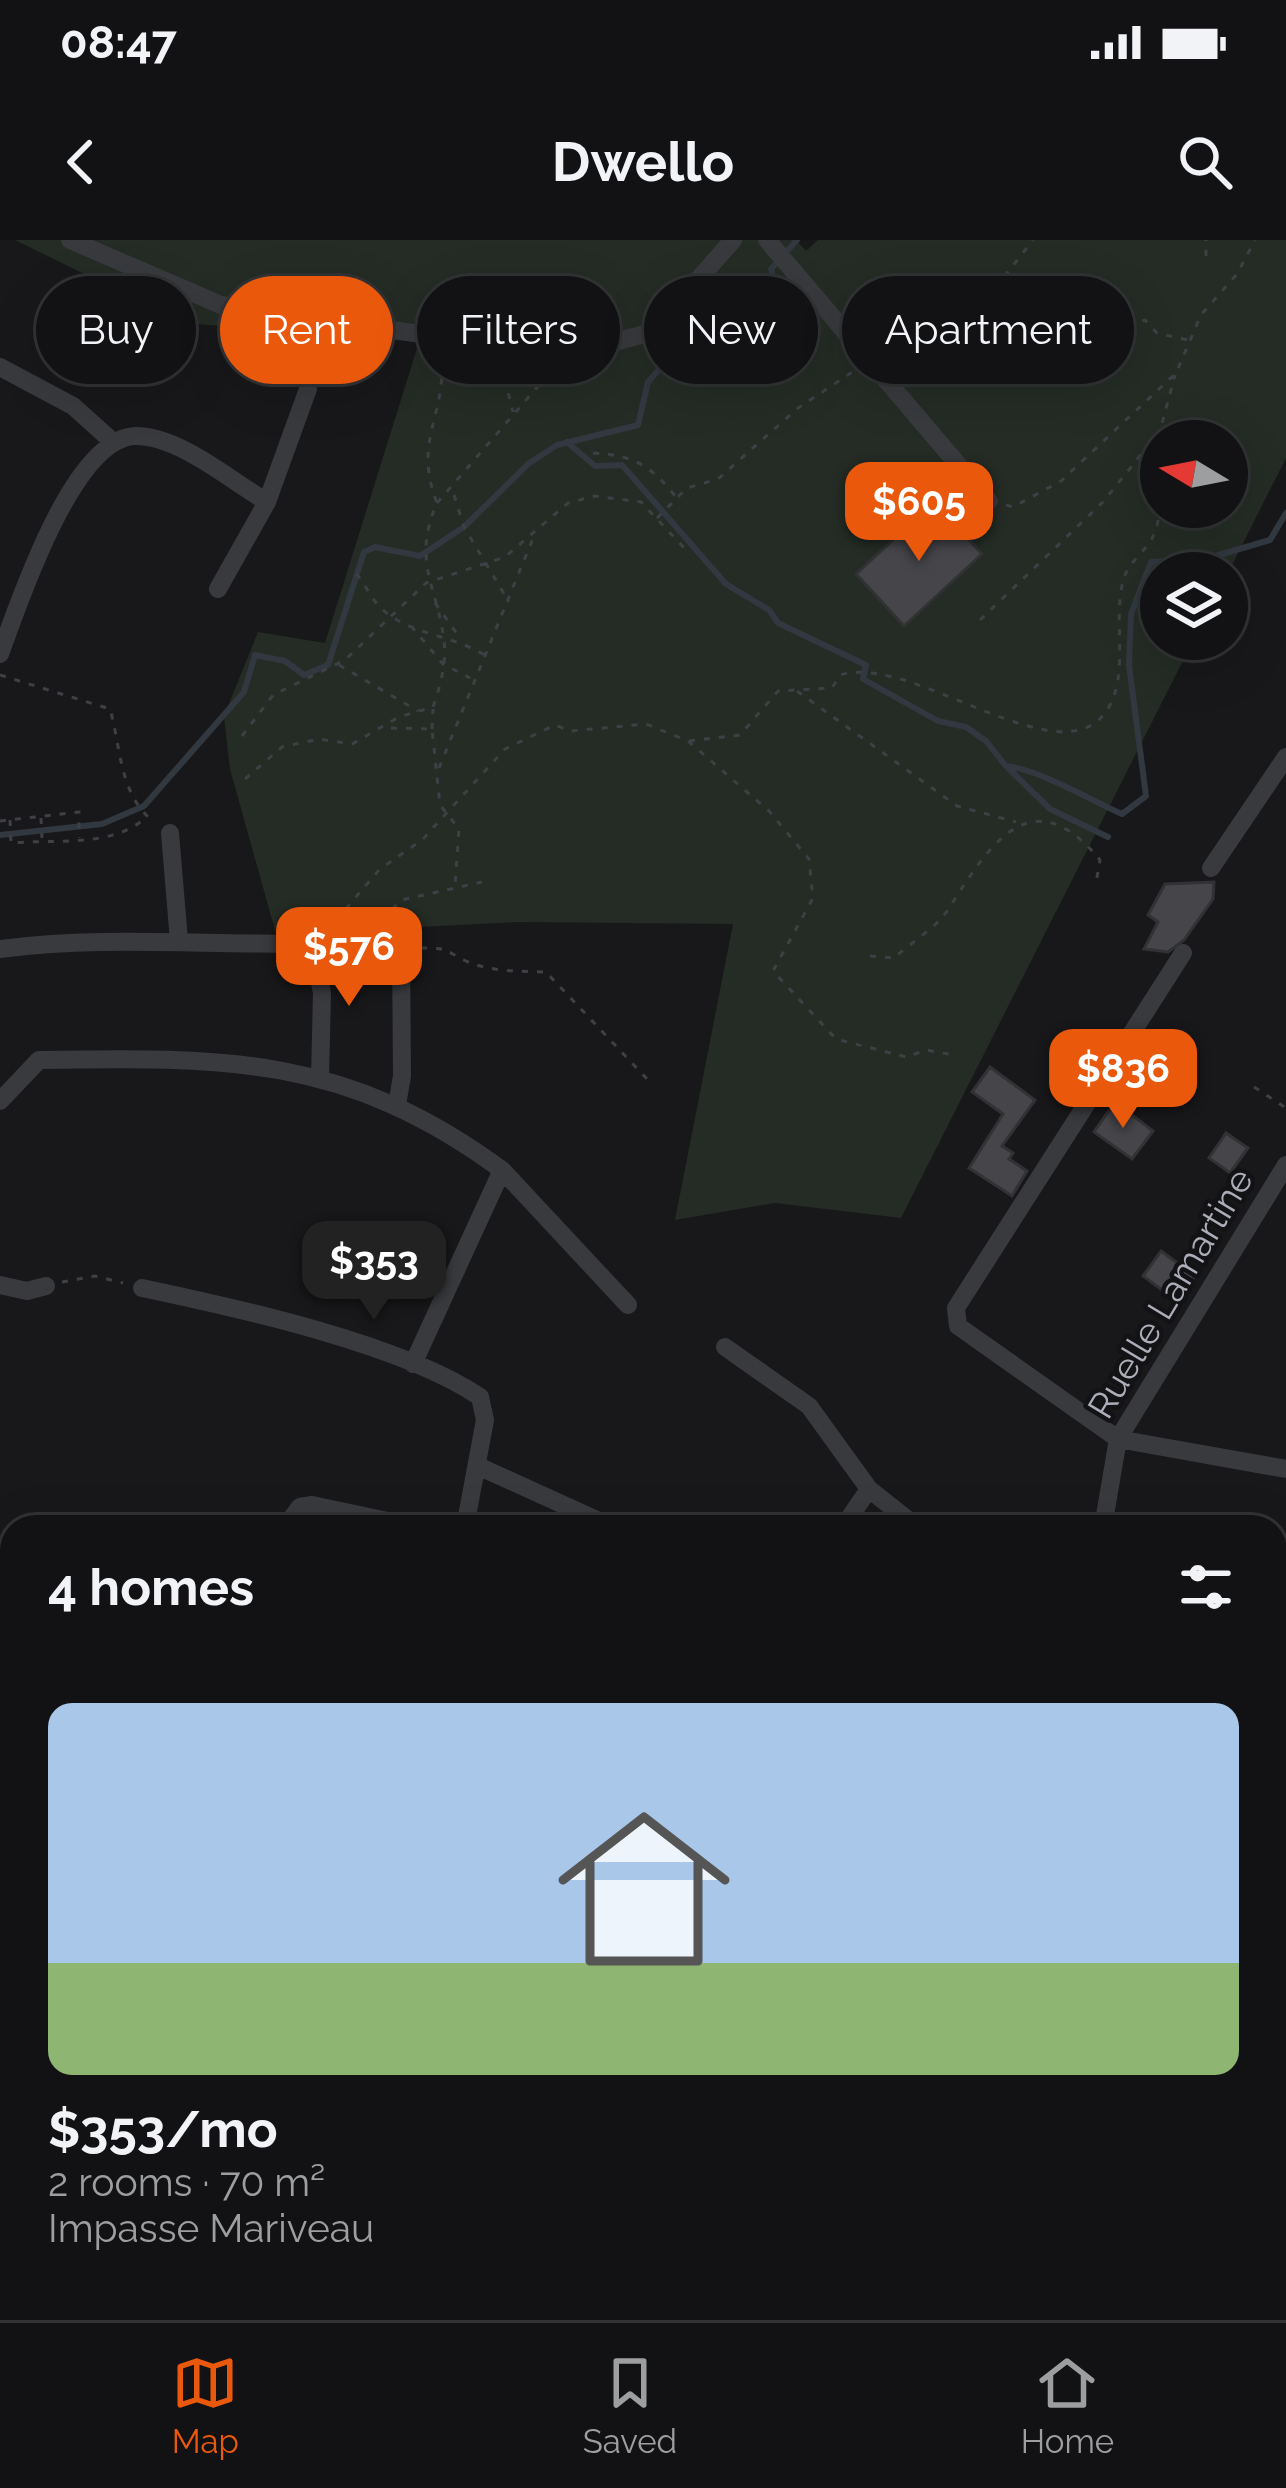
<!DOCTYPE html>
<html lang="en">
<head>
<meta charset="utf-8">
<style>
	:root { --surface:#121214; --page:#1f2022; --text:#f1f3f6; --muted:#9c9ea0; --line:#313234; --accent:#ea580c }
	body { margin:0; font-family:Raleway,sans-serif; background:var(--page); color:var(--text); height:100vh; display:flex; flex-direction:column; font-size:45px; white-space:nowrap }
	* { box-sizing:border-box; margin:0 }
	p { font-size:39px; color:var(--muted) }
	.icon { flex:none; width:66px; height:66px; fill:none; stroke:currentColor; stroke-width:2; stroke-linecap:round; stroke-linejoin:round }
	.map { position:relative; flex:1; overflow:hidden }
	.panel { position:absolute; left:0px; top:1275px; width:1287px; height:807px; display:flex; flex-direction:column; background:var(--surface); border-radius:36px 36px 0 0; box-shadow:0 12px 48px #0002,0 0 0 3px var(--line) }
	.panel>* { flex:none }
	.hud { position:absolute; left:36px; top:36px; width:1215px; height:108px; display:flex; gap:24px }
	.needle { width:78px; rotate:280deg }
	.fabs { position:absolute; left:1140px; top:180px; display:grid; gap:24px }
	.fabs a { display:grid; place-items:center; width:108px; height:108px; border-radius:50%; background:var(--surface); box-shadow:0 12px 48px #0002,0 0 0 3px var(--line); font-size:60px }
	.price { position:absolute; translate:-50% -102px; padding:0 27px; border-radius:24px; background:var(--accent); color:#fff; font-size:39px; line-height:78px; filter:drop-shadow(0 3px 6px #0008) }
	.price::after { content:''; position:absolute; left:50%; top:72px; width:36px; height:27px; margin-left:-18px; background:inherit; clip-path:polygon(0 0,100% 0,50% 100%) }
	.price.selected { background:#222; color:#fff }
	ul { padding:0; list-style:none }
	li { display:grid; align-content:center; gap:24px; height:636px; padding:0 48px }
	li span { display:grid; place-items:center; height:372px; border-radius:24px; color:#555 }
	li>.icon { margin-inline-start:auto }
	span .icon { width:216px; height:216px; fill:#fffc; stroke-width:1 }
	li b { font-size:51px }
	h2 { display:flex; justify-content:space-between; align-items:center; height:144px; padding:0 48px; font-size:51px }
	.pill { padding:0 42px; border-radius:54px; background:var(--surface); box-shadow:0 12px 48px #0002,0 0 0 3px var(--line); font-size:42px; line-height:108px }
	.pill.selected { background:var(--accent); color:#fff }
	.status { display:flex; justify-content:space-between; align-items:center; height:84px; padding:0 60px; background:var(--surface); direction:ltr }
	.status svg { height:33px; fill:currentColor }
	header { display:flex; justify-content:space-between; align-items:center; height:156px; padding:0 48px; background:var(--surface); font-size:54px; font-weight:700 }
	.tab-bar { display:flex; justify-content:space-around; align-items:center; height:168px; border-top:3px solid var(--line); background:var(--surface); font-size:33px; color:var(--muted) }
	.tab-bar a { display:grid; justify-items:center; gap:6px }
	.tab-bar .selected { color:var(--accent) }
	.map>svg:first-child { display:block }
	.green { fill:#242c25; fill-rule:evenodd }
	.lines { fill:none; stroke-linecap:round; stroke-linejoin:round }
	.stream { stroke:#31383f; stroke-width:6 }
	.building { fill:#45454a; stroke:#323235; stroke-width:3 }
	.path { stroke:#3f4045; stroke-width:3; stroke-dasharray:6 9; stroke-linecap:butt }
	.minor { stroke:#393a3e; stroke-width:18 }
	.labels { text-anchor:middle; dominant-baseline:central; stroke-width:9; stroke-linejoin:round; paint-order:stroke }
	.street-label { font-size:36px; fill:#abaeb8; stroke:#131315 }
</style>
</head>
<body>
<div class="status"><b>08:47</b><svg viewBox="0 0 49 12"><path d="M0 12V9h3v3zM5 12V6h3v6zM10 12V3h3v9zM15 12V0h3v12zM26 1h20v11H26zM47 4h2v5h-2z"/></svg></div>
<header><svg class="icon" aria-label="back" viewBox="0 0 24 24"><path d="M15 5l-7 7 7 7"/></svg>Dwello<svg class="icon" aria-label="search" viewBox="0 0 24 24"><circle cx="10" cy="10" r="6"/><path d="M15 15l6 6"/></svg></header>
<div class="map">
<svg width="1286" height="2080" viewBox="0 0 1286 2080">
	<rect width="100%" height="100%" fill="#18181a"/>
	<!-- green -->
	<path class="green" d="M 15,0 L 796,0 L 806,11 L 818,0 L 1286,0 L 1286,218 L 1227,335 L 1161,333 L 1161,399 L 1194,399 L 901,978 L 775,963 L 675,980 L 733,684 L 518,682 L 276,694 L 230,529 L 224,476 L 258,392 L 325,403 L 419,102 L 184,83 ZM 1161,201 L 1227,201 L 1227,267 L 1161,267 Z"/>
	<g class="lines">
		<!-- stream -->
		<path class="stream" d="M 567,202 L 595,226 L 622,225 L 726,344 L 769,370 L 778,383 L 866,425 L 863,439 L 938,481 L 966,487 L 986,501 L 1006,526 C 1041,530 1088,559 1122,574 L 1146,556 L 1129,425 L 1131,374 L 1151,322 L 1205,319 L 1270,300 L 1286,273
			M 1006,526 L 1050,569 L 1108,597
			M 0,595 L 102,584 L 144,566 L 244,452 L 255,415 L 285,421 L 304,435 L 328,425 L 364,312 L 375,307 L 420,316 L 464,287 L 528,224 L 557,205 L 638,185 L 648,142 L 668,119 L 733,128 L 746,108 L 752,75 L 775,43 L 771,29 L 797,0"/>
	</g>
	<!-- building -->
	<path class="building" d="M 934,262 L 982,314 L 904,386 L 856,334 Z
		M 1214,642 L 1213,659 L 1184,700 L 1168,712 L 1144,709 L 1158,682 L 1148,675 L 1165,644 Z
		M 990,827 L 1035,860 L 1002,906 L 1013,913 L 1009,919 L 1027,931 L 1012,956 L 969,928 L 1003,874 L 972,852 Z
		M 1115,862 L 1153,891 L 1132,919 L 1094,892 Z
		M 1226,893 L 1248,908 L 1230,933 L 1209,918 Z
		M 1161,1011 L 1195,1036 L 1177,1061 L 1143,1036 Z"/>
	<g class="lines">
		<!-- path -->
		<path class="path" d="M 1206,16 L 1206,0
			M 984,76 L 996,47 L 1033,0
			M 890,113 L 934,89 L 983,78 L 1033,88 L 1065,84 L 1094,99 L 1112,87 L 1122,89 L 1145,80 L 1157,93 L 1192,101
			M 501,124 L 513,172
			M 593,213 C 634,215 651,226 676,257
			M 454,255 L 464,287 L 509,362
			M 437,263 L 552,130
			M 1006,265 L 1013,267 L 1061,241 L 1176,133 L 1201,75 L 1237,34 L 1255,0
			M 657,278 L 687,248 L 718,239 L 798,168 L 854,131
			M 356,334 C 365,343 370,357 379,366 C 406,395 453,394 486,416
			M 435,363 L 460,398
			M 980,380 L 1103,262 L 1160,191 L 1175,135
			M 411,386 L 443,424 L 470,438
			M 339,425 L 418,471
			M 0,435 L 110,469 C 121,507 119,555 154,582
			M 797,451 L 957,566 L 1016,582
			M 391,488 L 432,489 L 440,565 L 459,589 L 455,646
			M 432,489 L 433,469
			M 242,496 L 273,455 L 345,420 L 426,343 L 505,317 L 568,263 L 595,256 L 641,262 L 687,311
			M 689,501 L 740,495 L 778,451 L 832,448 L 840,435 C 916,412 1067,547 1110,465 C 1129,429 1112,376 1124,338 C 1129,321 1149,309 1155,292 C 1165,264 1159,221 1160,191
			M 439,528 L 534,296
			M 245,539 L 282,507 L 319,499 L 352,504 L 399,477 L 433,467 C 440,447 447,422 444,401 C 438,347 411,322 437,263 C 413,201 445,179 442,118
			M 41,578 L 42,598
			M 10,580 L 11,603 C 52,599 113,608 145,578
			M 0,581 L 79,572 L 79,598
			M 382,680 L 401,660 L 482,642
			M 319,681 L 342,673 L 380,629 L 422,600 L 505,509 L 555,485 L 571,491 L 646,484 L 688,501 L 769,571 L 809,619 L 813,658 L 773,731 L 836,799 L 906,817 L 926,810 L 954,815
			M 421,708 C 450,708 443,710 466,721 C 490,732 520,731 546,732 L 648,840
			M 870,716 L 894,718 C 911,702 937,688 949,668 C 989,606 1031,536 1100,620 L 1096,643
			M 1254,847 L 1286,868
			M 62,1042 L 95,1036 L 123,1043
			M 0,2012 L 12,2017"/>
		<!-- minor -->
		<path class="minor" d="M 70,0 L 221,65 L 565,115 L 652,92 L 733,0
			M 767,0 L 989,261
			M 0,127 L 73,166 L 112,201
			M 218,349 L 267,262 L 308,149
			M 0,414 C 19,363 73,197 136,196 C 179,196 230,240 267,262
			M 170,593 L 179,701
			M 1211,628 L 1286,517
			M 313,707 L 322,753 L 320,837
			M 0,709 C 128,692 256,712 384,699
			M 1183,713 L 956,1068 L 958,1086 L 1118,1199 L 1286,1229
			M 0,861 L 39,820 C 225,817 346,815 502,930 L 413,1124
			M 397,865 L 402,836 L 401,707
			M 502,930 L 628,1065
			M 0,1045 L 27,1051 L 46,1046
			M 142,1048 C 237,1068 402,1104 480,1157 L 485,1180 L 465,1287
			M 725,1107 L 809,1166 L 869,1249 L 917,1287
			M 480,1227 L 612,1287
			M 285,1287 L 300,1267 L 312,1265 L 416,1287
			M 843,1287 L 869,1249
			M 1103,1287 L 1118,1199 L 1286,925
			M 0,1384 L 12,1387
			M 1275,1431 L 1286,1408
			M 0,1645 L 12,1595
			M 0,1685 L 12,1690
			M 1275,1699 L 1286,1676
			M 1275,1716 L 1286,1725
			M 0,1787 L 12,1800
			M 1275,1932 L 1286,1922
			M 882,2070 L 884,2080
			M 34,2080 L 41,2070
			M 531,2080 L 542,2070
			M 1125,2080 L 1133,2070"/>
	</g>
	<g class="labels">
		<!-- street labels -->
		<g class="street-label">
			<text transform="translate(1170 1053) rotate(-59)">Ruelle Lamartine</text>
		</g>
	</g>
</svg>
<div class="fabs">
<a><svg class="needle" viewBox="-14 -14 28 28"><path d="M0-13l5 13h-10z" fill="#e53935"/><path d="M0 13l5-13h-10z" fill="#9c9ea0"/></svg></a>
<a><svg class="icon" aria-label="layers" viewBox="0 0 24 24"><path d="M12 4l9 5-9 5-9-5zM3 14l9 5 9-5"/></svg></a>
</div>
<b class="price" style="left:919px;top:324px">$605</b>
<b class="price" style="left:349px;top:769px">$576</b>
<b class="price" style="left:1123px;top:891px">$836</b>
<b class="price selected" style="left:374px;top:1083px">$353</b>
<div class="hud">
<a class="pill">Buy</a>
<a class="pill selected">Rent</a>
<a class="pill">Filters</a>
<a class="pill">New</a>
<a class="pill">Apartment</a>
</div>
<section class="panel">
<h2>4 homes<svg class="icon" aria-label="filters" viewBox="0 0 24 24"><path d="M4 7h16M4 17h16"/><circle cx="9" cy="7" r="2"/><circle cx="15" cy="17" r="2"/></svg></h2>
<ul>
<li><span style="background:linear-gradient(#a9c7e8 70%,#8fb573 0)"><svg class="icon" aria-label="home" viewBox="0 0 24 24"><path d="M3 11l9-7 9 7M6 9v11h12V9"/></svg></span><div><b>$353/mo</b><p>2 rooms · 70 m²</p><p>Impasse Mariveau</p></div></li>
</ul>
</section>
</div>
<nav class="tab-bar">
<a class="selected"><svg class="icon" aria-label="map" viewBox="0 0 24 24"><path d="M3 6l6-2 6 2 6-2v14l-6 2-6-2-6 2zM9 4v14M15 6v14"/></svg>Map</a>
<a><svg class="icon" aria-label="saved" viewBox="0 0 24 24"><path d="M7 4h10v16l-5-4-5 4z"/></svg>Saved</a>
<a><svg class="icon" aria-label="home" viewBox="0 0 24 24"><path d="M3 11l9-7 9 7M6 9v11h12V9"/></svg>Home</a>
</nav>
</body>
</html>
